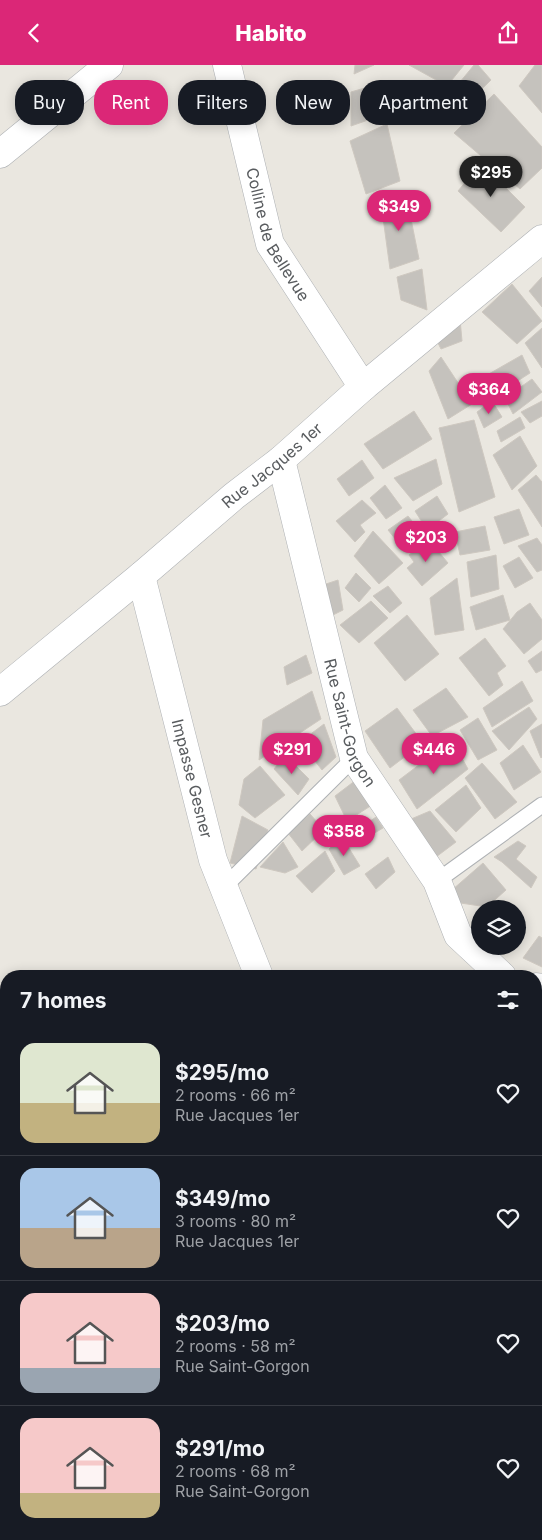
<!DOCTYPE html>
<html lang="en">
<head>
<meta charset="utf-8">
<style>
	:root { --surface:#171b24; --page:#20242c; --text:#f1f3f6; --muted:#9ea1a6; --line:#363941; --accent:#db2777 }
	body { margin:0; font-family:Inter,sans-serif; background:var(--page); color:var(--text); height:100vh; display:flex; flex-direction:column; font-size:19px; white-space:nowrap }
	* { box-sizing:border-box; margin:0 }
	p { font-size:16px; color:var(--muted) }
	.icon { flex:none; width:28px; height:28px; fill:none; stroke:currentColor; stroke-width:2; stroke-linecap:round; stroke-linejoin:round }
	.map { position:relative; flex:1; overflow:hidden }
	.drawer { position:absolute; left:0px; top:905px; width:542px; height:570px; display:flex; flex-direction:column; background:var(--surface); border-radius:20px 20px 0 0; box-shadow:0 2px 12px #0003 }
	.drawer>* { flex:none }
	.banner { position:absolute; left:15px; top:15px; width:512px; height:45px; display:flex; gap:10px }
	.fabs { position:absolute; left:471px; top:835px; display:grid; gap:10px }
	.fabs a { display:grid; place-items:center; width:55px; height:55px; border-radius:50%; background:var(--surface); box-shadow:0 2px 12px #0003; font-size:25px }
	.price { position:absolute; translate:-50% -42px; padding:0 11px; border-radius:18px; background:var(--accent); color:#fff; font-size:16px; line-height:32px; filter:drop-shadow(0 1px 2px #0008) }
	.price::after { content:''; position:absolute; left:50%; top:30px; width:15px; height:11px; margin-left:-8px; background:inherit; clip-path:polygon(0 0,100% 0,50% 100%) }
	.price.selected { background:#222; color:#fff }
	ul { padding:0; list-style:none }
	li { display:flex; align-items:center; gap:15px; height:125px; padding:0 20px }
	li+li { border-top:1px solid var(--line) }
	li span { display:grid; place-items:center; flex:none; width:140px; height:100px; border-radius:15px; color:#555 }
	li>.icon { margin-inline-start:auto }
	span .icon { width:60px; height:60px; fill:#fffc; stroke-width:1 }
	li b { font-size:21px }
	h2 { display:flex; justify-content:space-between; align-items:center; height:60px; padding:0 20px; font-size:21px }
	.tag { padding:0 18px; border-radius:20px; background:var(--surface); box-shadow:0 2px 12px #0003; font-size:18px; line-height:45px }
	.tag.selected { background:var(--accent); color:#fff }
	header { display:flex; justify-content:space-between; align-items:center; height:65px; padding:0 20px; background:var(--accent); color:#fff; font-size:22px; font-weight:800 }
	.map>svg:first-child { display:block }
	.building { fill:#c5c2bd; stroke:#cec8c0 }
	.lines { fill:none; stroke-linecap:round; stroke-linejoin:round }
	.service-casing { stroke:#aeb1b4; stroke-width:17 }
	.minor-casing { stroke:#aeb1b4; stroke-width:29 }
	.service { stroke:#fff; stroke-width:15 }
	.minor { stroke:#fff; stroke-width:28 }
	.labels { text-anchor:middle; dominant-baseline:central; stroke-width:4; stroke-linejoin:round; paint-order:stroke }
	.street-label { font-size:16px; fill:#595c5f; stroke:#fff }
</style>
</head>
<body>
<header><svg class="icon" aria-label="back" viewBox="0 0 24 24"><path d="M15 5l-7 7 7 7"/></svg>Habito<svg class="icon" aria-label="share" viewBox="0 0 24 24"><path d="M12 15V3M7 8l5-5 5 5M5 13v7h14v-7"/></svg></header>
<div class="map">
<svg width="542" height="1475" viewBox="0 0 542 1475">
	<rect width="100%" height="100%" fill="#eae7e0"/>
	<!-- building -->
	<path class="building" d="M 355,0 L 374,0 L 354,9 Z
		M 409,0 L 464,0 L 447,21 Z
		M 474,0 L 478,0 L 491,15 L 455,50 L 441,40 Z
		M 535,0 L 542,0 L 542,48 L 519,21 Z
		M 382,18 L 388,48 L 351,61 L 351,27 Z
		M 494,29 L 542,82 L 542,103 L 520,124 L 454,68 Z
		M 387,59 L 400,116 L 366,129 L 350,76 Z
		M 481,98 L 525,142 L 501,167 L 458,126 Z
		M 406,129 L 419,194 L 390,204 L 381,138 Z
		M 422,204 L 427,245 L 401,235 L 397,212 Z
		M 542,212 L 542,242 L 529,226 Z
		M 512,219 L 542,256 L 517,279 L 482,247 Z
		M 460,254 L 462,276 L 441,284 L 432,266 Z
		M 542,263 L 542,303 L 525,278 Z
		M 522,290 L 530,308 L 499,328 L 487,310 Z
		M 441,292 L 472,339 L 448,354 L 429,306 Z
		M 532,314 L 542,327 L 513,349 L 505,333 Z
		M 492,336 L 502,352 L 484,363 L 477,347 Z
		M 542,336 L 542,351 L 530,358 L 521,347 Z
		M 414,346 L 432,374 L 383,404 L 364,379 Z
		M 520,352 L 525,363 L 501,377 L 497,366 Z
		M 474,355 L 495,432 L 459,447 L 439,363 Z
		M 520,371 L 537,401 L 512,425 L 493,390 Z
		M 436,394 L 442,419 L 413,436 L 394,413 Z
		M 362,395 L 374,413 L 349,431 L 337,414 Z
		M 536,410 L 542,417 L 542,462 L 518,425 Z
		M 385,420 L 402,443 L 386,454 L 370,433 Z
		M 437,431 L 448,449 L 427,465 L 415,446 Z
		M 362,435 L 376,448 L 360,460 L 365,467 L 355,477 L 336,456 Z
		M 519,444 L 529,470 L 504,479 L 494,452 Z
		M 408,451 L 424,471 L 405,486 L 388,465 Z
		M 485,461 L 490,485 L 460,490 L 455,467 Z
		M 373,466 L 403,498 L 379,519 L 354,491 Z
		M 537,473 L 542,480 L 542,505 L 537,507 L 518,481 Z
		M 429,475 L 448,498 L 422,521 L 407,503 L 414,497 L 409,490 Z
		M 496,490 L 499,524 L 471,532 L 467,497 Z
		M 519,492 L 533,513 L 515,523 L 503,501 Z
		M 356,508 L 371,523 L 359,537 L 345,523 Z
		M 457,513 L 464,565 L 435,570 L 430,533 Z
		M 338,515 L 343,545 L 329,552 L 320,521 Z
		M 388,521 L 402,538 L 390,548 L 373,531 Z
		M 503,530 L 510,555 L 476,565 L 470,542 Z
		M 371,536 L 388,553 L 359,578 L 340,560 Z
		M 530,538 L 542,555 L 542,574 L 524,589 L 503,564 L 517,547 Z
		M 407,550 L 439,589 L 405,616 L 374,578 Z
		M 485,573 L 506,601 L 497,608 L 503,620 L 489,631 L 459,593 Z
		M 542,586 L 542,605 L 536,608 L 528,596 Z
		M 306,590 L 312,608 L 287,620 L 284,602 Z
		M 522,616 L 533,636 L 492,662 L 483,643 Z
		M 446,623 L 468,652 L 432,671 L 413,645 Z
		M 312,626 L 321,654 L 259,695 L 263,655 Z
		M 529,642 L 537,654 L 509,685 L 492,666 Z
		M 397,643 L 423,678 L 390,703 L 365,666 Z
		M 478,653 L 497,685 L 478,695 L 460,665 Z
		M 324,659 L 336,692 L 322,705 L 300,677 Z
		M 542,659 L 542,692 L 541,693 L 530,666 Z
		M 452,675 L 468,704 L 417,744 L 399,715 Z
		M 523,680 L 541,707 L 514,725 L 500,698 Z
		M 285,690 L 309,714 L 298,730 L 274,704 Z
		M 482,698 L 517,737 L 495,754 L 465,713 Z
		M 260,701 L 285,730 L 255,753 L 239,740 L 244,714 Z
		M 356,715 L 372,740 L 347,756 L 335,731 Z
		M 466,720 L 481,743 L 456,767 L 435,745 Z
		M 430,746 L 456,777 L 436,792 L 404,757 Z
		M 310,749 L 324,765 L 302,786 L 288,768 Z
		M 242,751 L 268,765 L 256,804 L 230,798 Z
		M 376,752 L 383,763 L 366,773 L 360,763 Z
		M 342,772 L 360,801 L 344,810 L 329,784 Z
		M 518,776 L 526,781 L 516,794 L 537,812 L 531,823 L 502,797 L 494,792 Z
		M 283,777 L 298,802 L 285,808 L 260,802 Z
		M 325,786 L 335,806 L 312,828 L 296,811 Z
		M 388,792 L 395,807 L 376,824 L 365,809 Z
		M 483,798 L 506,825 L 487,842 L 454,837 L 452,825 Z
		M 539,871 L 542,873 L 542,902 L 523,893 Z
		M 536,924 L 542,926 L 542,956 L 536,954 Z
		M 536,959 L 542,962 L 542,977 L 537,987 Z
		M 539,1076 L 542,1078 L 542,1138 L 536,1149 L 536,1080 Z
		M 536,1174 L 542,1177 L 542,1208 L 536,1219 Z"/>
	<g class="lines">
		<defs>
			<path id="service" d="M 437,816 L 542,740
				M 223,823 L 354,693"/>
			<g id="minor">
				<path id="s1" d="M 227,0 L 270,179 L 363,322"/>
				<path d="M 0,89 L 109,0"/>
				<path id="s2" d="M 281,395 L 354,693 L 437,816 L 458,870 L 502,911"/>
				<path id="s3" d="M 141,511 L 213,795 L 259,911"/>
				<path id="s4" d="M 0,627 L 141,511 L 234,431 L 281,395 L 363,322 L 542,174"/>
				<path d="M 536,922 L 542,923"/>
				<path d="M 0,960 L 6,965"/>
				<path d="M 0,1188 L 6,1291"/>
				<path d="M 21,1469 L 21,1475"/>
				<path d="M 486,1469 L 492,1475"/>
			</g>
		</defs>
		<!-- service casing -->
		<use href="#service" class="service-casing"/>
		<!-- minor casing -->
		<use href="#minor" class="minor-casing"/>
		<!-- service -->
		<use href="#service" class="service"/>
		<!-- minor -->
		<use href="#minor" class="minor"/>
	</g>
	<g class="labels">
		<!-- street labels -->
		<g class="street-label">
			<text stroke="none"><textPath href="#s1" startOffset="178">Colline de Bellevue</textPath></text>
			<text stroke="none"><textPath href="#s4" startOffset="354">Rue Jacques 1er</textPath></text>
			<text stroke="none"><textPath href="#s2" startOffset="272">Rue Saint-Gorgon</textPath></text>
			<text stroke="none"><textPath href="#s3" startOffset="209">Impasse Gesner</textPath></text>
		</g>
	</g>
</svg>
<div class="fabs">
<a><svg class="icon" aria-label="layers" viewBox="0 0 24 24"><path d="M12 4l9 5-9 5-9-5zM3 14l9 5 9-5"/></svg></a>
</div>
<b class="price selected" style="left:491px;top:133px">$295</b>
<b class="price" style="left:399px;top:167px">$349</b>
<b class="price" style="left:489px;top:350px">$364</b>
<b class="price" style="left:426px;top:498px">$203</b>
<b class="price" style="left:292px;top:710px">$291</b>
<b class="price" style="left:434px;top:710px">$446</b>
<b class="price" style="left:344px;top:792px">$358</b>
<div class="banner">
<a class="tag">Buy</a>
<a class="tag selected">Rent</a>
<a class="tag">Filters</a>
<a class="tag">New</a>
<a class="tag">Apartment</a>
</div>
<section class="drawer">
<h2>7 homes<svg class="icon" aria-label="filters" viewBox="0 0 24 24"><path d="M4 7h16M4 17h16"/><circle cx="9" cy="7" r="2"/><circle cx="15" cy="17" r="2"/></svg></h2>
<ul>
<li><span style="background:linear-gradient(#dfe7d0 60%,#c2b280 0)"><svg class="icon" aria-label="home" viewBox="0 0 24 24"><path d="M3 11l9-7 9 7M6 9v11h12V9"/></svg></span><div><b>$295/mo</b><p>2 rooms · 66 m²</p><p>Rue Jacques 1er</p></div><svg class="icon" aria-label="heart" viewBox="0 0 24 24"><path d="M12 20l-8-8c-3-5 5-10 8-4 3-6 11-1 8 4z"/></svg></li>
<li><span style="background:linear-gradient(#a9c7e8 60%,#b9a48a 0)"><svg class="icon" aria-label="home" viewBox="0 0 24 24"><path d="M3 11l9-7 9 7M6 9v11h12V9"/></svg></span><div><b>$349/mo</b><p>3 rooms · 80 m²</p><p>Rue Jacques 1er</p></div><svg class="icon" aria-label="heart" viewBox="0 0 24 24"><path d="M12 20l-8-8c-3-5 5-10 8-4 3-6 11-1 8 4z"/></svg></li>
<li><span style="background:linear-gradient(#f6c9c9 75%,#9aa5b1 0)"><svg class="icon" aria-label="home" viewBox="0 0 24 24"><path d="M3 11l9-7 9 7M6 9v11h12V9"/></svg></span><div><b>$203/mo</b><p>2 rooms · 58 m²</p><p>Rue Saint-Gorgon</p></div><svg class="icon" aria-label="heart" viewBox="0 0 24 24"><path d="M12 20l-8-8c-3-5 5-10 8-4 3-6 11-1 8 4z"/></svg></li>
<li><span style="background:linear-gradient(#f6c9c9 75%,#c2b280 0)"><svg class="icon" aria-label="home" viewBox="0 0 24 24"><path d="M3 11l9-7 9 7M6 9v11h12V9"/></svg></span><div><b>$291/mo</b><p>2 rooms · 68 m²</p><p>Rue Saint-Gorgon</p></div><svg class="icon" aria-label="heart" viewBox="0 0 24 24"><path d="M12 20l-8-8c-3-5 5-10 8-4 3-6 11-1 8 4z"/></svg></li>
</ul>
</section>
</div>
</body>
</html>
